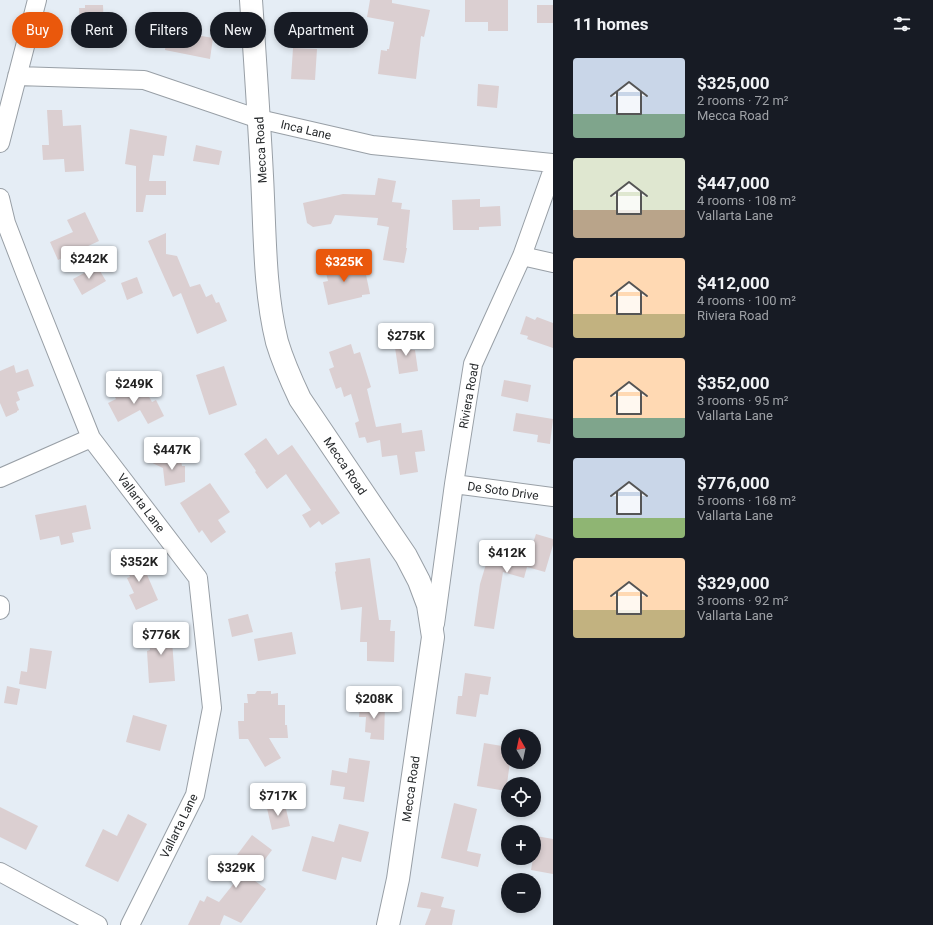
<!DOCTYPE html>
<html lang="en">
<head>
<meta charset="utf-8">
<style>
	:root { --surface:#171b24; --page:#20242c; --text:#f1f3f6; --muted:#9ea1a6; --accent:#ea580c }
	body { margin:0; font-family:Roboto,sans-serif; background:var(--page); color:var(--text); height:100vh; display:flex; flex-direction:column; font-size:15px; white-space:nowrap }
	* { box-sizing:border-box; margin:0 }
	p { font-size:13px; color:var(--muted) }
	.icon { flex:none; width:22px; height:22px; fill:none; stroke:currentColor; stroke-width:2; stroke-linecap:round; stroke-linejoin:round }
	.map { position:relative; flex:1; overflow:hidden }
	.side { display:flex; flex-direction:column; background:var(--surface); width:380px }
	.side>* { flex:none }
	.top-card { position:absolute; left:12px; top:12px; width:380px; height:36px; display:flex; gap:8px }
	.needle { width:26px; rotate:351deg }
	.fabs { position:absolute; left:501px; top:729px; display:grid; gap:8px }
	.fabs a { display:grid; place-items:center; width:40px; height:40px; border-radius:50%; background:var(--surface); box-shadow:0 2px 6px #0003; font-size:20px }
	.price { position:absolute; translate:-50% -34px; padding:0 9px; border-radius:4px; background:#fff; color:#222; font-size:13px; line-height:26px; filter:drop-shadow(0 1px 2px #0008) }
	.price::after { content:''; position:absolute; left:50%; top:24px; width:12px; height:9px; margin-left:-6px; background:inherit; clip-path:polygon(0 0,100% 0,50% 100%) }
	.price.active { background:var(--accent); color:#fff }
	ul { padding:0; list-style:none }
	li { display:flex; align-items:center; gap:12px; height:100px; padding:0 20px }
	li span { display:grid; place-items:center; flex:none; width:112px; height:80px; border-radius:4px; color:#555 }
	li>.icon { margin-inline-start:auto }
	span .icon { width:48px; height:48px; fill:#fffc; stroke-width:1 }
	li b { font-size:17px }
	h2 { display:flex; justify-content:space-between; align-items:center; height:48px; padding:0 20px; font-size:17px }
	.chip { padding:0 14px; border-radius:18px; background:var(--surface); box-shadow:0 2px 6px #0003; font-size:14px; line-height:36px }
	.chip.active { background:var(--accent); color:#fff }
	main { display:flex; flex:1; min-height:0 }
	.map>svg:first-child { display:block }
	.building { fill:#dbcfd1 }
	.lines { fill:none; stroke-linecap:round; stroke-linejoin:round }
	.minor-casing { stroke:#989fa6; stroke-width:20 }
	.tertiary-casing { stroke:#989fa6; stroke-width:24 }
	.minor { stroke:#fff; stroke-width:18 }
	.tertiary { stroke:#fff; stroke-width:22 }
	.labels { text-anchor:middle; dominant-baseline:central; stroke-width:3; stroke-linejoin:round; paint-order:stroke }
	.street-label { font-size:12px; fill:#26292b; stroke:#fff }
</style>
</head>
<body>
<main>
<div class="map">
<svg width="553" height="925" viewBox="0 0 553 925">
	<rect width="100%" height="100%" fill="#e5edf5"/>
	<!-- building -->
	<path class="building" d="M 370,0 L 392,0 L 392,3 L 430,10 L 424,37 L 421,36 L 416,79 L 378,74 L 381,50 L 387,51 L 387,49 L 389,49 L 394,22 L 367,17 Z
		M 465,0 L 508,0 L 508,31 L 488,31 L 488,22 L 465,22 Z
		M 85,5 L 103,5 L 104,32 L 92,33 L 91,24 L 80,25 L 79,8 L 85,8 Z
		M 537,5 L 553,5 L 553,23 L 537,23 Z
		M 168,30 L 213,38 L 210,59 L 165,50 Z
		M 293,48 L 317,49 L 315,80 L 291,79 Z
		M 478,84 L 499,86 L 497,108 L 477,106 Z
		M 47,110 L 62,110 L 63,126 L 81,125 L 84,171 L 65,172 L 64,159 L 43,160 L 42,145 L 49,145 Z
		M 130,129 L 167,136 L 164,156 L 153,155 L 149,181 L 166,181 L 166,195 L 146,195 L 143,212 L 136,212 L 136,166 L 125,164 Z
		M 196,145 L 222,151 L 219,165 L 193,161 Z
		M 378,178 L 396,181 L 392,202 L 402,203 L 401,209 L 410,210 L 406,248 L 407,248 L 404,263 L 383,260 L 389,227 L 377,225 L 378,218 L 335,215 L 331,224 L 313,227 L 307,223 L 303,203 L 343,194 L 375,195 Z
		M 480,199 L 480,207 L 500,206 L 501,226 L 479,227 L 479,230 L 453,230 L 452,200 Z
		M 85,212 L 99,241 L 58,260 L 50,242 L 73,232 L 67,220 Z
		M 166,233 L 166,254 L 177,256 L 190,287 L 200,284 L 206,297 L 212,294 L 216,303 L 219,302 L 227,321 L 197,334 L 181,293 L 173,297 L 148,241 Z
		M 348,260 L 350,269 L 356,268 L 357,272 L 365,270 L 370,294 L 362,295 L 362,297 L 328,305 L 323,282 L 328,281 L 324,265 Z
		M 97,266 L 106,281 L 82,295 L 73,279 Z
		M 137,277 L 143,293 L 127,300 L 121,283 Z
		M 526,316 L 535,320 L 537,317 L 553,323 L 553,348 L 527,339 L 528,336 L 520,334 Z
		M 409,339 L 411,350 L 415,350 L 418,371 L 399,374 L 394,341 Z
		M 351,344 L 354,354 L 360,352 L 371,387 L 367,389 L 376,427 L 401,423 L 402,433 L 422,430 L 425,451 L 415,452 L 418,472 L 400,475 L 397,455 L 382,457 L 380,440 L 367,443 L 365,437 L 359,438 L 355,423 L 359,421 L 351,394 L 344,397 L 341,387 L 336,389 L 329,369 L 334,367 L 329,352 Z
		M 14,365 L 16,373 L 28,369 L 34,386 L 17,392 L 20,400 L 16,402 L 19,410 L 17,411 L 17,412 L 6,417 L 0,403 L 0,371 Z
		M 224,366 L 237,405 L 209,415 L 196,375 Z
		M 504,380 L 531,385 L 528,402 L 501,396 Z
		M 125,381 L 134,400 L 147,393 L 152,402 L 156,400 L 164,416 L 148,424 L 140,410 L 118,422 L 108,403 L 116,399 L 111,389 Z
		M 516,413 L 553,419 L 550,444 L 537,442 L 538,435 L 513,431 Z
		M 266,438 L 278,455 L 292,445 L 340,513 L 322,525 L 319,521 L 310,528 L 302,515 L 311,510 L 286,474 L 267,489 L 255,472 L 256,471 L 244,454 Z
		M 181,460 L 182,466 L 185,466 L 185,482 L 165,486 L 163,468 L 148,461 Z
		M 210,483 L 230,512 L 218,520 L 226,532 L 211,543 L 202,530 L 199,533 L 180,503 Z
		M 86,505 L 91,529 L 72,533 L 74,542 L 61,545 L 59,536 L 40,540 L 35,515 Z
		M 536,534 L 553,539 L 553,545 L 545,572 L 527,567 L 524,578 L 503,572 L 494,629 L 474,626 L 480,584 L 493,541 L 530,552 Z
		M 138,554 L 158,600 L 136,610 L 129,595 L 134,593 L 127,578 L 130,577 L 123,560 Z
		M 370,558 L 379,620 L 391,620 L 390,631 L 395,631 L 394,662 L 367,661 L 367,642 L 360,642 L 362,607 L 341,610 L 335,572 L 336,571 L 335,563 Z
		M 248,614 L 253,632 L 232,637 L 228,619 Z
		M 171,627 L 175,681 L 149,683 L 147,651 L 150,650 L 148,630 Z
		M 292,632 L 296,654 L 258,661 L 254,639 Z
		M 30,648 L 52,651 L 46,689 L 19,684 L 21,671 L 27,672 Z
		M 465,673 L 491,677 L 488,695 L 480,694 L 476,717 L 456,714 L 458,696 L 462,696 Z
		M 7,686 L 20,689 L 17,705 L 4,703 Z
		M 257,691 L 271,691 L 271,694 L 278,693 L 278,705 L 285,705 L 285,725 L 287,725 L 288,738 L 269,738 L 281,758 L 265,767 L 248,739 L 239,739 L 238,721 L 244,721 L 244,703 L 248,703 L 247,694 L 255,694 Z
		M 360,704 L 385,705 L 384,740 L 370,739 L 371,733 L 365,732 L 366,717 L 359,717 Z
		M 133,715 L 167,725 L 160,751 L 126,742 Z
		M 484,743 L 508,747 L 508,762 L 510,762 L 506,791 L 477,786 Z
		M 349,758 L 370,761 L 364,802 L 343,799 L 345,787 L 330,785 L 332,770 L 347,773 Z
		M 454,803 L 477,809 L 467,851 L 481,854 L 478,867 L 441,858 Z
		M 266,804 L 286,809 L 290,826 L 272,830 Z
		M 0,807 L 38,826 L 26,850 L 0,837 Z
		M 128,814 L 147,824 L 118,882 L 85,866 L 103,829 L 117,836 Z
		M 339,824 L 369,832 L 361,862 L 342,857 L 336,880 L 302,871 L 312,836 L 334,842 Z
		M 252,835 L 272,850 L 251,878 L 266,889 L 241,923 L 224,915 L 220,925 L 188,925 L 200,900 L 204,902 L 207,896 L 219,902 L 235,882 L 229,877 L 242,858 L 237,855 Z
		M 536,836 L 553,839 L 553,874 L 531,870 L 533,858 L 534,858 Z
		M 421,892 L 444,897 L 441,907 L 455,910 L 452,925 L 425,925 L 431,909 L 417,907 Z"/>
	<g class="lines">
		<defs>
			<path id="minor" d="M 17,76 L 144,80 L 259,119 L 372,145 L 553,163
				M 0,143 L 37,0
				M 0,198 L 6,223 L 26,275 L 91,438 L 198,578 L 212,708 L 195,795 L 130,925
				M 522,256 L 553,263
				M 0,478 L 91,438
				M 454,484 L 553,497
				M 0,605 L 0,610
				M 435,624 L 454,484 L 473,364 L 522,256 L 553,169
				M 0,872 L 98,925"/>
			<path id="tertiary" d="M 251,0 C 255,59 259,117 262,176 C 265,230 264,290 277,342 C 283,362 291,380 300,399 L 406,556 L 419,581 L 428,605 L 433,637 L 398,879 L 388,925"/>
		</defs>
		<!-- minor casing -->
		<use href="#minor" class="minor-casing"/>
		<!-- tertiary casing -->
		<use href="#tertiary" class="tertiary-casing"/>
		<!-- minor -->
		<use href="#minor" class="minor"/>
		<!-- tertiary -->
		<use href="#tertiary" class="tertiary"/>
	</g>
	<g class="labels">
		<!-- street labels -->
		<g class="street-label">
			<text transform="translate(306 130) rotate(13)">Inca Lane</text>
			<text transform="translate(261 150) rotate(-93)">Mecca Road</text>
			<text transform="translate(469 396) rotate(-80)">Riviera Road</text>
			<text transform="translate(345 466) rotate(56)">Mecca Road</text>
			<text transform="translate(503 491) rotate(8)">De Soto Drive</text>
			<text transform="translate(141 503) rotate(53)">Vallarta Lane</text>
			<text transform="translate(411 789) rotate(-82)">Mecca Road</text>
			<text transform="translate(179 826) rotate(-64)">Vallarta Lane</text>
		</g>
	</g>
</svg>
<div class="fabs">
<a><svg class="needle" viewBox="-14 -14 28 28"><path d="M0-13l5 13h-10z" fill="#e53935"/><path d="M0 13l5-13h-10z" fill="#9ea1a6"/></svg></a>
<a><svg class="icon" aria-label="locate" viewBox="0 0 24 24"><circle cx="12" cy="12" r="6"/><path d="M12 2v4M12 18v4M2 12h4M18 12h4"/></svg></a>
<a>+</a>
<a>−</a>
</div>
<b class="price" style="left:89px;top:280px">$242K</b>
<b class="price active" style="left:344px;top:283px">$325K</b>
<b class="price" style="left:406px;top:357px">$275K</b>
<b class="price" style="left:134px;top:405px">$249K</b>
<b class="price" style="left:172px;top:471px">$447K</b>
<b class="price" style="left:507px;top:574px">$412K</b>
<b class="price" style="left:139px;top:583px">$352K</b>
<b class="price" style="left:161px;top:656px">$776K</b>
<b class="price" style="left:374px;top:720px">$208K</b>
<b class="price" style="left:278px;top:817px">$717K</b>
<b class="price" style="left:236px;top:889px">$329K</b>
<div class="top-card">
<a class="chip active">Buy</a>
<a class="chip">Rent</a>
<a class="chip">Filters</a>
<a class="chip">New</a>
<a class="chip">Apartment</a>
</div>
</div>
<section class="side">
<h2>11 homes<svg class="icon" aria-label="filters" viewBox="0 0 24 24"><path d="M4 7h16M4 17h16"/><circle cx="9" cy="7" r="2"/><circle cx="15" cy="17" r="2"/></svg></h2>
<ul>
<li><span style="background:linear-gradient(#c9d6e8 70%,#7fa58c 0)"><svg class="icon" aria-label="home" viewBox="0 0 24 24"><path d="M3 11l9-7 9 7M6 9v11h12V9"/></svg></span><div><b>$325,000</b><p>2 rooms · 72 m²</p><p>Mecca Road</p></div></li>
<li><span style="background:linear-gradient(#dfe7d0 65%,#b9a48a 0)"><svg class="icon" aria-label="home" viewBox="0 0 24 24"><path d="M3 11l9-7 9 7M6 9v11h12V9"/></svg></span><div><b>$447,000</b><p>4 rooms · 108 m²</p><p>Vallarta Lane</p></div></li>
<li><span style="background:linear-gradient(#ffd9b3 70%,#c2b280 0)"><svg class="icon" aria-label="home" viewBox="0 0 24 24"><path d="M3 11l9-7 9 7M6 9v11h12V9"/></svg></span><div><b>$412,000</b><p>4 rooms · 100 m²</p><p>Riviera Road</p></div></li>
<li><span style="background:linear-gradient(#ffd9b3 75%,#7fa58c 0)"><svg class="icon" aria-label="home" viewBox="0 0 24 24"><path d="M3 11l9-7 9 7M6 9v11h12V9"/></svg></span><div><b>$352,000</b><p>3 rooms · 95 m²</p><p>Vallarta Lane</p></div></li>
<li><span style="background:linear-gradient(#c9d6e8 75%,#8fb573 0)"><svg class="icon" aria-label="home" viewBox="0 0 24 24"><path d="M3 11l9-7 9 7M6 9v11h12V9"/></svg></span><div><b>$776,000</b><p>5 rooms · 168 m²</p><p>Vallarta Lane</p></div></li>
<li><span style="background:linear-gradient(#ffd9b3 65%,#c2b280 0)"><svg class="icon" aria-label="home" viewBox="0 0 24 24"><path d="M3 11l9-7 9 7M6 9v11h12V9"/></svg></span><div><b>$329,000</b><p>3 rooms · 92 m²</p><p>Vallarta Lane</p></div></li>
</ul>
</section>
</main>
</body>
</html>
